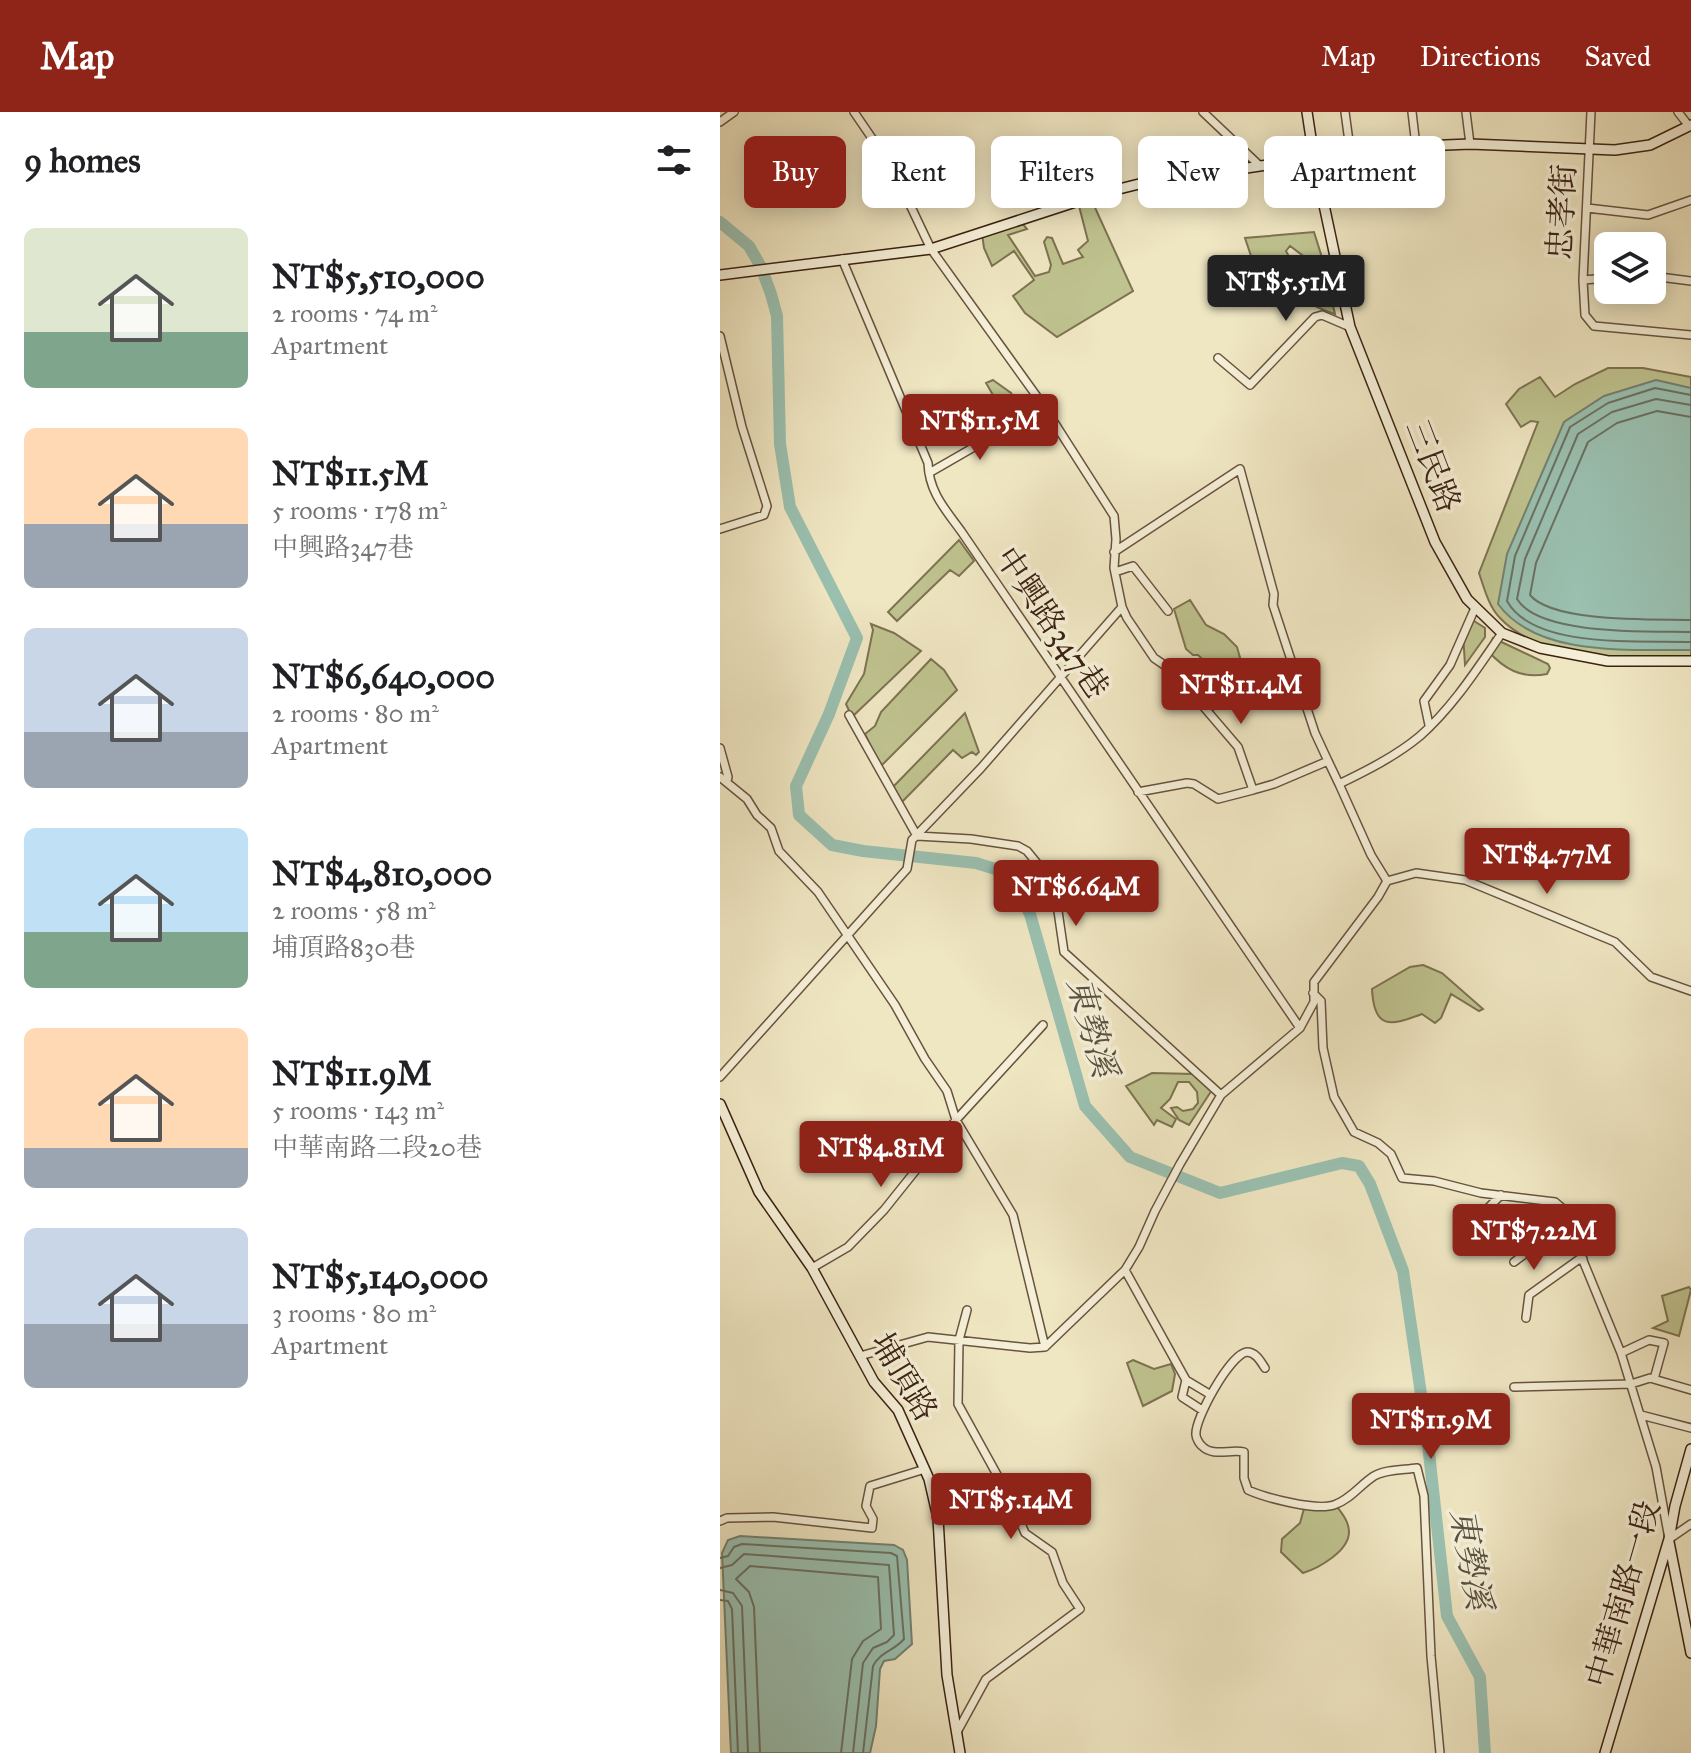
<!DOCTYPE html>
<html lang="en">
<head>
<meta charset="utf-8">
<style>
	:root { --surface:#fff; --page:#f6f6f6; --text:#202124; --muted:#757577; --accent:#8f2418 }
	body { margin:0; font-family:"IM FELL Great Primer","Noto Serif TC",serif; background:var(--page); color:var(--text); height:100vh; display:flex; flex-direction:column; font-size:30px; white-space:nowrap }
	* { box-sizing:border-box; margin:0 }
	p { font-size:26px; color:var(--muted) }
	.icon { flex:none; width:44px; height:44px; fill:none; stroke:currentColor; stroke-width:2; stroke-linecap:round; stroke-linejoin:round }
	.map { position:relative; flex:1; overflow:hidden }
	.side { display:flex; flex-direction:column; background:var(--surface); width:720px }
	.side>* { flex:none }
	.banner { position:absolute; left:24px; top:24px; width:760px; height:72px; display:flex; gap:16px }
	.controls { position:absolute; left:874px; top:120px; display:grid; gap:16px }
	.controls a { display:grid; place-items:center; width:72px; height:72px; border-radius:12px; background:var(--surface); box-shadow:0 4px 20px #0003; font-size:40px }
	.price { position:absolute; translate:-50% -68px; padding:0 18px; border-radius:8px; background:var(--accent); color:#fff; font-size:26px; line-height:52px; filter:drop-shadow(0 2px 4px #0008) }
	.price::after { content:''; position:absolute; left:50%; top:48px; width:24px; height:18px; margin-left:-12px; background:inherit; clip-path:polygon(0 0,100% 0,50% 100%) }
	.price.on { background:#222; color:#fff }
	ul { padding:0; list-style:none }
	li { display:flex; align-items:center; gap:24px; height:200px; padding:0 24px }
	li span { display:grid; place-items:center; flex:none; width:224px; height:160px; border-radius:12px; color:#555 }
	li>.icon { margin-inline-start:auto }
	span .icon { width:96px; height:96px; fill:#fffc; stroke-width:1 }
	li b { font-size:34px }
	h2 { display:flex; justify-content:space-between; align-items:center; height:96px; padding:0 24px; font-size:34px }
	.chip { padding:0 28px; border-radius:12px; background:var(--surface); box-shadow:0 4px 20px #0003; font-size:28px; line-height:72px }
	.chip.on { background:var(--accent); color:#fff }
	header { display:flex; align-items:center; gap:48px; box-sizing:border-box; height:112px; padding:0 40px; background:var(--accent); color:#fff }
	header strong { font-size:38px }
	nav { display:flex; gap:44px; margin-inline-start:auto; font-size:28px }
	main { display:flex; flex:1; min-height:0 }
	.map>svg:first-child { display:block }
	.green { fill:#bfc38f; stroke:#7d7251; stroke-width:2 }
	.water { fill:#9ac0b0; stroke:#748171; stroke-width:2 }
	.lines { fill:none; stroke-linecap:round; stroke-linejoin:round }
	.shore { stroke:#6a7162; stroke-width:2 }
	.river { stroke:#9ac0b0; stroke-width:12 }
	.street-casing { stroke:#68533f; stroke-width:10 }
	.secondary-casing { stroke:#3b2213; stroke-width:12 }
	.street { stroke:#f5efd7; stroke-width:7 }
	.secondary { stroke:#f5efd7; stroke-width:9 }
	.labels { text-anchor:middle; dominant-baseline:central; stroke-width:7; stroke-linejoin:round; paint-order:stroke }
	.street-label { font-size:32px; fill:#3b2213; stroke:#f5efd7 }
	.water-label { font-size:34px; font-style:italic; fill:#585142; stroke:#f5efd7 }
</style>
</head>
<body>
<header>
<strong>Map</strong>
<nav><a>Map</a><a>Directions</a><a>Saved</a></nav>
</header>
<main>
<section class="side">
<h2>9 homes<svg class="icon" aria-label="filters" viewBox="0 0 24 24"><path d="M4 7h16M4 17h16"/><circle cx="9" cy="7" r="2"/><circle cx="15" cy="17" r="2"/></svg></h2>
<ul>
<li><span style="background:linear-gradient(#dfe7d0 65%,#7fa58c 0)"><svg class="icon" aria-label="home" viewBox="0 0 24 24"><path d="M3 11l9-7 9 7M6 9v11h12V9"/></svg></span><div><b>NT$5,510,000</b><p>2 rooms · 74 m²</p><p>Apartment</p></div></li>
<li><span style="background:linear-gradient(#ffd9b3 60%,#9aa5b1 0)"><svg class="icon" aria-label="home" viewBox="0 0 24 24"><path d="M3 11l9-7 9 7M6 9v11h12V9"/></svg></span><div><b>NT$11.5M</b><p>5 rooms · 178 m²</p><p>中興路347巷</p></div></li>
<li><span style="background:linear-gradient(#c9d6e8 65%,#9aa5b1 0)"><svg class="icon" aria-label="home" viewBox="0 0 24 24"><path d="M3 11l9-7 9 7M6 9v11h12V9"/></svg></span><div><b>NT$6,640,000</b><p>2 rooms · 80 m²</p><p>Apartment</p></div></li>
<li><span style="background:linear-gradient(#bfe0f5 65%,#7fa58c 0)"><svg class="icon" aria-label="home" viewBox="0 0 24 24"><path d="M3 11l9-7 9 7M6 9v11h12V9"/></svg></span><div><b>NT$4,810,000</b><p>2 rooms · 58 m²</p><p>埔頂路830巷</p></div></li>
<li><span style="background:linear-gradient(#ffd9b3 75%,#9aa5b1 0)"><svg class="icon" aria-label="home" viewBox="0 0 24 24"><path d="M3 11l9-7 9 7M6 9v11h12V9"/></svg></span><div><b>NT$11.9M</b><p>5 rooms · 143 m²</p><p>中華南路二段20巷</p></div></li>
<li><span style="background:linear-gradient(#c9d6e8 60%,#9aa5b1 0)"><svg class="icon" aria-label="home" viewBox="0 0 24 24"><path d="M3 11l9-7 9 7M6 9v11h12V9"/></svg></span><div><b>NT$5,140,000</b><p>3 rooms · 80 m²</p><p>Apartment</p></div></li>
</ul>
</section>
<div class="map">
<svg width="971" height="1641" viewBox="0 0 971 1641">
	<rect width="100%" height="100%" fill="#efe6c2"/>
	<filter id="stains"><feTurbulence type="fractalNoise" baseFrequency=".0025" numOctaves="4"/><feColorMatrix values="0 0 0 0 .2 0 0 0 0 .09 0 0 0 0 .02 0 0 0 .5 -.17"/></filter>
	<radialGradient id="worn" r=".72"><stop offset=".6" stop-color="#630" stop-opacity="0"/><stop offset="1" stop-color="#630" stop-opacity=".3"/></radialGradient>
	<!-- green -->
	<path class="green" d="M 372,89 L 413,179 L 337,225 L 305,201 L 293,184 L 314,168 L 294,139 L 272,154 L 264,136 L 262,122 L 302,111 L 307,117 L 288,123 L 315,164 L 329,160 L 331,153 L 324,130 L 327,125 L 332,126 L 343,152 L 363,145 L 358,138 L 368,129 L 359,94 Z
		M 594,120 L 604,152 L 598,155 L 570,134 L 566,139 L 584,173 L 606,165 L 615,202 C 607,199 596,196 591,191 C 569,171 574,143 537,162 L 525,126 Z
		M 888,256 L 923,256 L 971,265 L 971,546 C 914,547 822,551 780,506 C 769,495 764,476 759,461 L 818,310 L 811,309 L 801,315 L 786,292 L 799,277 L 820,265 L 835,285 L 855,272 Z
		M 273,268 L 291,281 L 305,308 L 301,319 L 295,321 L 266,271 Z
		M 239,428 L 254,449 L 239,464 L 230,458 L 177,509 L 168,500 Z
		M 470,488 L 486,513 L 504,522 L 517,535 L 526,567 L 524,576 L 519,580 L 492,599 L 485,590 L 503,582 L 505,576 L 495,559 L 478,543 L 473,543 L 466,537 L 454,497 Z
		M 751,507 L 765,516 L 765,525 L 745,553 L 743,521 Z
		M 151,512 L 174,521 L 201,539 L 132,605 L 126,592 L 144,562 L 153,518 Z
		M 773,526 L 828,552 L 830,556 L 827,562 C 801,567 784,557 767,538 Z
		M 211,547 L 224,558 L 237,578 L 160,655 L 145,622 L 155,614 L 161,600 Z
		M 245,601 L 259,640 L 256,643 L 252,640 L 242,646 L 233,638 L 179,693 L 171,677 Z
		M 703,853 L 722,861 L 763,897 L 759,899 L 731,882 L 721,906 L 715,911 L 702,902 C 670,914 654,918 652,877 L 690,855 Z
		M 432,961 L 475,962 L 492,978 L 469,1013 L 459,1008 L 451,996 L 457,995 L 463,999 L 473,997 L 478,991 L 477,980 L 469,970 L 458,970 L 450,987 L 441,996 L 456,1007 L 452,1015 L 437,1008 L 434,1013 L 406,974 Z
		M 969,1175 L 971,1178 L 959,1224 L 933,1216 L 948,1209 L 942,1184 Z
		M 413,1248 L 434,1257 L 451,1252 L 455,1262 L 452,1279 L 423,1294 L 407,1251 Z
		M 615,1392 C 621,1400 629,1409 629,1420 C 629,1439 599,1456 583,1461 L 561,1440 L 562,1427 L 580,1411 L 585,1393 Z"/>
	<!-- water -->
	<path class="water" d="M 936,268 L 971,276 L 971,538 C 910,537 818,546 778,492 L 787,442 L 844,310 L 884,284 Z
		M 20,1424 L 174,1433 L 183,1438 L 187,1448 L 192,1532 L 175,1547 L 164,1549 L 160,1557 L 156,1614 L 150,1641 L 11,1641 L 2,1441 L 8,1428 Z"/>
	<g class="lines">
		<!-- shore -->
		<path class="shore" d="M 971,283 L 935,276 L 888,291 L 850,315 L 795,444 L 787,489 C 814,538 922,528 971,530
			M 971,293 L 936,287 L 892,300 L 858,322 L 805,447 L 797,487 C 819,524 931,519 971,520
			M 971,305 L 937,299 L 897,311 L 868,330 L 816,451 L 810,483 C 833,511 935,507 971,508
			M 0,1446 L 8,1444 L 14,1435 L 22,1432 L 171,1441 L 177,1444 L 184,1527 C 174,1539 160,1540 153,1554 L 143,1641
			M 0,1456 L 12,1453 L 24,1442 L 169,1453 L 174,1523 L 167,1530 L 153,1536 L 143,1551 L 133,1641
			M 0,1478 L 13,1481 L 22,1494 L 28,1641
			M 0,1488 L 8,1489 L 12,1497 L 18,1641
			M 40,1641 L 34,1495 L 29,1480 L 16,1467 L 30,1454 L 158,1465 L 161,1517 L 143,1529 L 132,1547 L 121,1641"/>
		<!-- river -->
		<path class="river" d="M 0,110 L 29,134 L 41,155 L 51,182 L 57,204 L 60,332 L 70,395 L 137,526 L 109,602 L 76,674 L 79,703 L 112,733 L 143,739 L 256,751 L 288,761 L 310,802 L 365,994 L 410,1045 L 500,1081 L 622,1051 L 639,1054 L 650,1072 L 683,1159 L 707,1323 L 727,1504 L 760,1565 L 765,1641"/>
		<defs>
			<path id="street" d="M 134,0 L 173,57 L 211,137 L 323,293 L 394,404 L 396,427 L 394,456 L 402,495 L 407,506 L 434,546 L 453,559 L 518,635 L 533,678 L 554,672 L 608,649 L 619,672
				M 483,0 L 540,54
				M 625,0 L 630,37
				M 692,0 L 696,34
				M 746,0 L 750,32
				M 871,0 L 863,168 L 865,203 L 874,214 L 971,223
				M 958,0 L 969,14
				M 0,10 L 14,0
				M 867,96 L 928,103 L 971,88
				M 122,147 L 208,351 C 209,380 225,397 241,419 L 580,916
				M 932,164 L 971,169
				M 863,168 L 888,166
				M 0,224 L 22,315 L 47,394 L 44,403 L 0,417
				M 498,246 L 530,273 L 595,205 L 602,203 L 630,215
				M 209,361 L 268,327 L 300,314
				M 394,440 L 520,357 L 554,482 L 553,493 L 595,621 L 608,649
				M 395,460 L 413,454 L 448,499
				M 129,603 L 197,724 L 251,727 L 298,734 L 307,739 L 334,772 L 344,840 L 501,983
				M 709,613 L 704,589 L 730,553 L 755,496
				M 0,636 L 8,665 L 7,669
				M 0,665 L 27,687 L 37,703 L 51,716 L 59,739 L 98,780 L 175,893 L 205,947 L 227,979 L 236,1008 L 293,1103 L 325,1235
				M 418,680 L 467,671 L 474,672 L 498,687 L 533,678
				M 667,769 L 696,761 L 745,768 L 895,830 L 931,865 L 971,879
				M 593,881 L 601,889 L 603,936 L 614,985 L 634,1020 L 658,1031 L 671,1042 L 682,1066 L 714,1069 L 761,1081 L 835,1090 L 841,1095 L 901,1241 L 936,1355 L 949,1427 L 971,1412
				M 0,965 L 187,757 L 192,728 L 261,656 L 402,495
				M 755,1109 L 781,1083
				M 794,1150 L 846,1111
				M 92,1156 L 128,1135 L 164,1098 L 236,1008 L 323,913
				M 405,1158 L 466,1268 L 491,1283
				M 806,1206 L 809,1183 L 858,1148 L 863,1147
				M 901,1241 L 929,1228 L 944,1231 L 934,1267
				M 140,1244 L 208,1225 L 310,1236 L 325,1235 L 405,1158 L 419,1135 L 435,1099 L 460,1052 L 501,983 L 580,916 L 594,890 L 594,870 L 658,785 L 667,769 L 651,743 L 619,672 C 646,659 676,644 700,624 C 733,595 757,557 782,521
				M 545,1256 C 541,1250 536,1240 527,1240 C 510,1242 474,1308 476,1323 C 476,1326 480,1333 482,1334 C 492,1345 511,1337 524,1340 L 524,1366 L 528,1378 C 546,1386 596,1399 614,1393 C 631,1387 640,1373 654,1364 C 666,1357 684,1358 697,1356 L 704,1384 L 711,1544 L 720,1641
				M 466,1268 L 462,1285 L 482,1298
				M 794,1275 L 911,1272 L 930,1266 L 971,1278
				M 921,1303 L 971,1316
				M 0,1409 L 7,1406 L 53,1405 L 152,1416 L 153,1407 L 146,1394 L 150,1374 L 205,1357
				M 237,1620 L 266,1567 L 360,1497 L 343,1471 L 332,1440 L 305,1421 L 292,1390 L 238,1292 L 239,1228 L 247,1198"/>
			<path id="secondary" d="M 587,0 L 594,46 L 630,215 L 715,430 L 747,487 L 782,521 L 820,536 L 888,549 L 971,549
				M 0,163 L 211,137 L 383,81 L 419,72 L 594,46 L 630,37 L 750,32 L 895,38 L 930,33 L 971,13
				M 0,992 L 39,1080 L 92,1156 L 154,1270 L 178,1298 L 209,1367 L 218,1406 L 227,1563 L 240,1641
				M 949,1430 L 971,1541
				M 885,1641 L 949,1427 L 955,1394 L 971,1337"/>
		</defs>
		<!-- street casing -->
		<use href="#street" class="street-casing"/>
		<!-- secondary casing -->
		<use href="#secondary" class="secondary-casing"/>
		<!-- street -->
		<use href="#street" class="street"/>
		<!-- secondary -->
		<use href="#secondary" class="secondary"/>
	</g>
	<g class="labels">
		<!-- street labels -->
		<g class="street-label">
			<text transform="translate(842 100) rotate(-87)">忠孝街</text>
			<text transform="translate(713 354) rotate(69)">三民路</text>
			<text transform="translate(332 511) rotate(56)">中興路347巷</text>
			<text transform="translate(184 1265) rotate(59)">埔頂路</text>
			<text transform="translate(903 1482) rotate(-74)">中華南路一段</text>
		</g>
		<!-- water labels -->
		<g class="water-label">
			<text transform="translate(372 915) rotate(74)">東勢溪</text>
			<text transform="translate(751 1447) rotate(80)">東勢溪</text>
		</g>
	</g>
	<rect width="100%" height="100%" filter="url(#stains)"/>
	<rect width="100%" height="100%" fill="url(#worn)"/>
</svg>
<div class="controls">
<a><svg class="icon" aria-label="layers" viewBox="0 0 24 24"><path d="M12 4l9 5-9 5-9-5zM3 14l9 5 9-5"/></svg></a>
</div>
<b class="price on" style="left:566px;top:211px">NT$5.51M</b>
<b class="price" style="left:260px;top:350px">NT$11.5M</b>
<b class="price" style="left:521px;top:614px">NT$11.4M</b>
<b class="price" style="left:827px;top:784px">NT$4.77M</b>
<b class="price" style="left:356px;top:816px">NT$6.64M</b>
<b class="price" style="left:161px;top:1077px">NT$4.81M</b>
<b class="price" style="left:814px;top:1160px">NT$7.22M</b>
<b class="price" style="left:711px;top:1349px">NT$11.9M</b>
<b class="price" style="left:291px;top:1429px">NT$5.14M</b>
<div class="banner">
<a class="chip on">Buy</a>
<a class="chip">Rent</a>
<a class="chip">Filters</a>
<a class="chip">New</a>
<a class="chip">Apartment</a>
</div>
</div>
</main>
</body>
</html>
